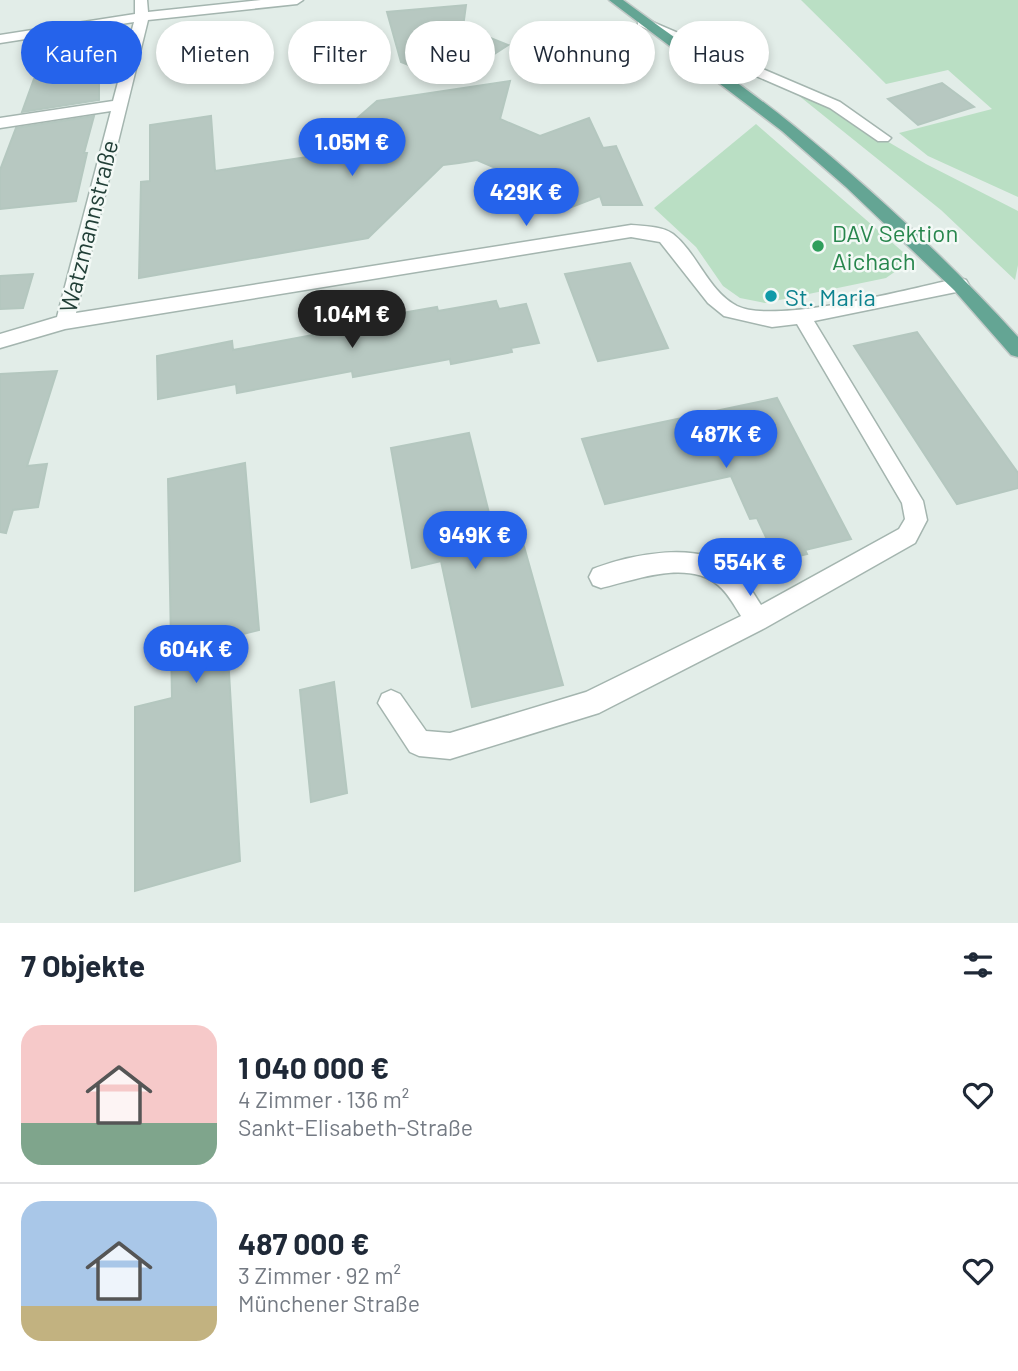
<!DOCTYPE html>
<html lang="de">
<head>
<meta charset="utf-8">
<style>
	:root { --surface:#fff; --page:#f2f2f3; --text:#1f2937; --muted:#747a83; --line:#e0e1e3; --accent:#2563eb }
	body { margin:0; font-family:Barlow,sans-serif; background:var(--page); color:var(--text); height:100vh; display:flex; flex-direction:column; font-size:26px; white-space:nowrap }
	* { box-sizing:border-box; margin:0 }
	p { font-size:23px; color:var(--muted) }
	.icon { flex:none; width:38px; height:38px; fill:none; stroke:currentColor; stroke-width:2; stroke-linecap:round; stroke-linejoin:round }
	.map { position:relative; height:923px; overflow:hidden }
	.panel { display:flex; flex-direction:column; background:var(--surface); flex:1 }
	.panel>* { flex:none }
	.hud { position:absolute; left:21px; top:21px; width:976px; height:63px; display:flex; gap:14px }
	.price { position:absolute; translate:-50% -60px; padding:0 16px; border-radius:24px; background:var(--accent); color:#fff; font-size:23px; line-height:46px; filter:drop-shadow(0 2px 4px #0008) }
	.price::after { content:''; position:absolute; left:50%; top:42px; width:21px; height:16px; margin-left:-10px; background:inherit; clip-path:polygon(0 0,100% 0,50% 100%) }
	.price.current { background:#222; color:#fff }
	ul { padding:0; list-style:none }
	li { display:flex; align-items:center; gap:21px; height:175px; padding:0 21px }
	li+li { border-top:2px solid var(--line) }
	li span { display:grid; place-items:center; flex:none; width:196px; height:140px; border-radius:21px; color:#555 }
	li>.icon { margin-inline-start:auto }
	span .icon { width:84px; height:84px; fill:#fffc; stroke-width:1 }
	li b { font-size:30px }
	h2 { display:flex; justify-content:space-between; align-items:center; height:84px; padding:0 21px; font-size:30px }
	.chip { padding:0 24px; border-radius:32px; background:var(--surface); box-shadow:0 4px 10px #0003; font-size:24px; line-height:63px }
	.chip.current { background:var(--accent); color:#fff }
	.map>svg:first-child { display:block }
	.green { fill:#badfc4 }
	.building { fill:#b7c8c1; stroke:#b4c7bf; stroke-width:2 }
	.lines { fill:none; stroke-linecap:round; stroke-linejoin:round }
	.minor-casing { stroke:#a4b5af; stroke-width:3 }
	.major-casing { stroke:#c1c9c7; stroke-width:3 }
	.minor { fill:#fff; fill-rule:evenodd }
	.major { fill:#64a594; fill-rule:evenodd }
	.leisure-dot { fill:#2e9e5b; stroke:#f3f9f6; stroke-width:2.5 }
	.culture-dot { fill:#0f9aa8; stroke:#f3f9f6; stroke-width:2.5 }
	.labels { text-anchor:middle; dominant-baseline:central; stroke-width:5; stroke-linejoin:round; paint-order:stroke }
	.street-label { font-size:24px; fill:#213f37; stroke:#f3f9f6 }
	.leisure-label { font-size:24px; fill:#27864d; stroke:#f3f9f6; text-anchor:start }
	.culture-label { font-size:24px; fill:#0d838f; stroke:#f3f9f6; text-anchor:start }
</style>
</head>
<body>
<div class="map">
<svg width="1018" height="923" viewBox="0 0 1018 923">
	<rect width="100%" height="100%" fill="#e2ede8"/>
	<!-- green -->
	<path class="green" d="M 801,0 L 1018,0 L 1018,197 L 928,156 L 899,133 L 992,109 L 948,70 L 886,84 Z
		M 799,93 L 832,109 L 926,164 L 1018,211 L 1018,265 L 1015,280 L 941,210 L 798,95 Z
		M 756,124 L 903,252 L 903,266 L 886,278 L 765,303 L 740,298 L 723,286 L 696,247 L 654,208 Z"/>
	<!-- building -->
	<path class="building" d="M 466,5 L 463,27 L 508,45 L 451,82 L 401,62 L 387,12 Z
		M 99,69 L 99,100 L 22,112 L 34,79 Z
		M 510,81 L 500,119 L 540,136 L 589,118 L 603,148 L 616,146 L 642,205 L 603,205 L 600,196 L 569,208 L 561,191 L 536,200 L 527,178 L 505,186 L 498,169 L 477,160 L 459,163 L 443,165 L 368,238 L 139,278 L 141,182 L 150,181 L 150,125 L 211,116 L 215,171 L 314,156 L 377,101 Z
		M 942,83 L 974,107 L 918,125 L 888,99 Z
		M 94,116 L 84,153 L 87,153 L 76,201 L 0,209 L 0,170 L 16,128 Z
		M 630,263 L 668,348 L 598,361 L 565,274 Z
		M 33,274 L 23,308 L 0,309 L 0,276 Z
		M 496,301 L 499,309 L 526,304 L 539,343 L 511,348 L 512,352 L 451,364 L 450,359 L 353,377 L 352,371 L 237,393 L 236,384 L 158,399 L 157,356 L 232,341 L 233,350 L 345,329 L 344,323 L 437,307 L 438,311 Z
		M 917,332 L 1018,473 L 1018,488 L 957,504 L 854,346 Z
		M 57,371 L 27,466 L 47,464 L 38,507 L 13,510 L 6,533 L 0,532 L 0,374 Z
		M 777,398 L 851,539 L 805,550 L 807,554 L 777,561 L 757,518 L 750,519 L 731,476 L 605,504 L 582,439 Z
		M 469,433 L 498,549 L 523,543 L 563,685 L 472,707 L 441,561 L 412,568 L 391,448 Z
		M 245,463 L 259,630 L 227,638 L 240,861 L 135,891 L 135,707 L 172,698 L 168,479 Z
		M 334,682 L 347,793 L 311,802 L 300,690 Z"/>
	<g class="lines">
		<defs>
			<path id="minor" d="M 135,0 L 147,0 L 148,12 L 261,0 L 303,0 L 297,4 L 148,20 L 76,313 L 631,225 C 644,226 662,226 673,234 C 698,254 708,291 737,306 C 776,325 913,288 960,278 L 966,280 L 969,285 L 966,290 L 814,321 L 923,501 L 927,520 L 915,543 L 765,628 L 599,713 L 450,759 L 419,756 L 410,752 L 378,703 L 382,694 L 391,690 L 400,694 L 426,731 L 450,733 L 586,692 L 741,616 C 734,605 728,593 718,585 C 688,559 634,580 601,588 L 593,585 L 589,577 L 593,569 C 631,554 701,540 735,570 C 746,579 753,593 761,605 L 899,529 L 905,519 L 902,503 L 797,324 L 772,327 L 724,316 L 708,303 L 660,242 L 631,237 L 65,329 L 0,348 L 0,334 L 57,317 L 111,111 L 0,128 L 0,118 L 113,101 L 134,22 L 0,43 L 0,35 L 135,14 Z
				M 643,18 L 840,102 L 891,138 L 888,141 L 878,141 L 830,108 L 638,25 L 638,19 Z"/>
			<path id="major" d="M 609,0 L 623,0 C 680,42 739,82 794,126 C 874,191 949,261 1018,337 L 1018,357 L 1011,355 L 954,290 L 846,187 L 782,131 Z"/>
		</defs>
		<!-- minor casing -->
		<use href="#minor" class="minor-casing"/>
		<!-- major casing -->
		<use href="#major" class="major-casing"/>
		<!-- minor -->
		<use href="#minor" class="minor"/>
		<!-- major -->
		<use href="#major" class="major"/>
	</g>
	<!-- markers -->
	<circle class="leisure-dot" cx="818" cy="246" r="7"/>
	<circle class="culture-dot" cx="771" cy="296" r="7"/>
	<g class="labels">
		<!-- street labels -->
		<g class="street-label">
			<text transform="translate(88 226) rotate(-76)">Watzmannstraße</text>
		</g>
		<!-- leisure labels -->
		<g class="leisure-label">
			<text x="832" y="232">DAV Sektion<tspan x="832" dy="28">Aichach</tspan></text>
		</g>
		<!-- culture labels -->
		<g class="culture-label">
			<text x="785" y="296">St. Maria</text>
		</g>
	</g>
</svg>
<b class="price" style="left:352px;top:178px">1.05M €</b>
<b class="price" style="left:526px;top:228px">429K €</b>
<b class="price current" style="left:352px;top:350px">1.04M €</b>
<b class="price" style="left:726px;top:470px">487K €</b>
<b class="price" style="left:475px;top:571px">949K €</b>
<b class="price" style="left:750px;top:598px">554K €</b>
<b class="price" style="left:196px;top:685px">604K €</b>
<div class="hud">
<a class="chip current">Kaufen</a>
<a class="chip">Mieten</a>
<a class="chip">Filter</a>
<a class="chip">Neu</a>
<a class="chip">Wohnung</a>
<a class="chip">Haus</a>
</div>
</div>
<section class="panel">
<h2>7 Objekte<svg class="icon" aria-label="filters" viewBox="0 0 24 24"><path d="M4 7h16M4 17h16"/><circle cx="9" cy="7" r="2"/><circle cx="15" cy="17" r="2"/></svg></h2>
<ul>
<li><span style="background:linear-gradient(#f6c9c9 70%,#7fa58c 0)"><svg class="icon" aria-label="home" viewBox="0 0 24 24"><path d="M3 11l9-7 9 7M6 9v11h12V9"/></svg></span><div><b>1 040 000 €</b><p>4 Zimmer · 136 m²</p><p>Sankt-Elisabeth-Straße</p></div><svg class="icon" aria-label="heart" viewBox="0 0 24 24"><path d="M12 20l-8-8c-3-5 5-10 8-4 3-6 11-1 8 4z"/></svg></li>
<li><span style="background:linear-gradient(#a9c7e8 75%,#c2b280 0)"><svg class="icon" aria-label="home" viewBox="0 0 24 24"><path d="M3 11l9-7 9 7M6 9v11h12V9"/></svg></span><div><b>487 000 €</b><p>3 Zimmer · 92 m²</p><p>Münchener Straße</p></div><svg class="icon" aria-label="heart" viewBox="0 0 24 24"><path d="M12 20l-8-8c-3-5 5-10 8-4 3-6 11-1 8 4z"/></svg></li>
</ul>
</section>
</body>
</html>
